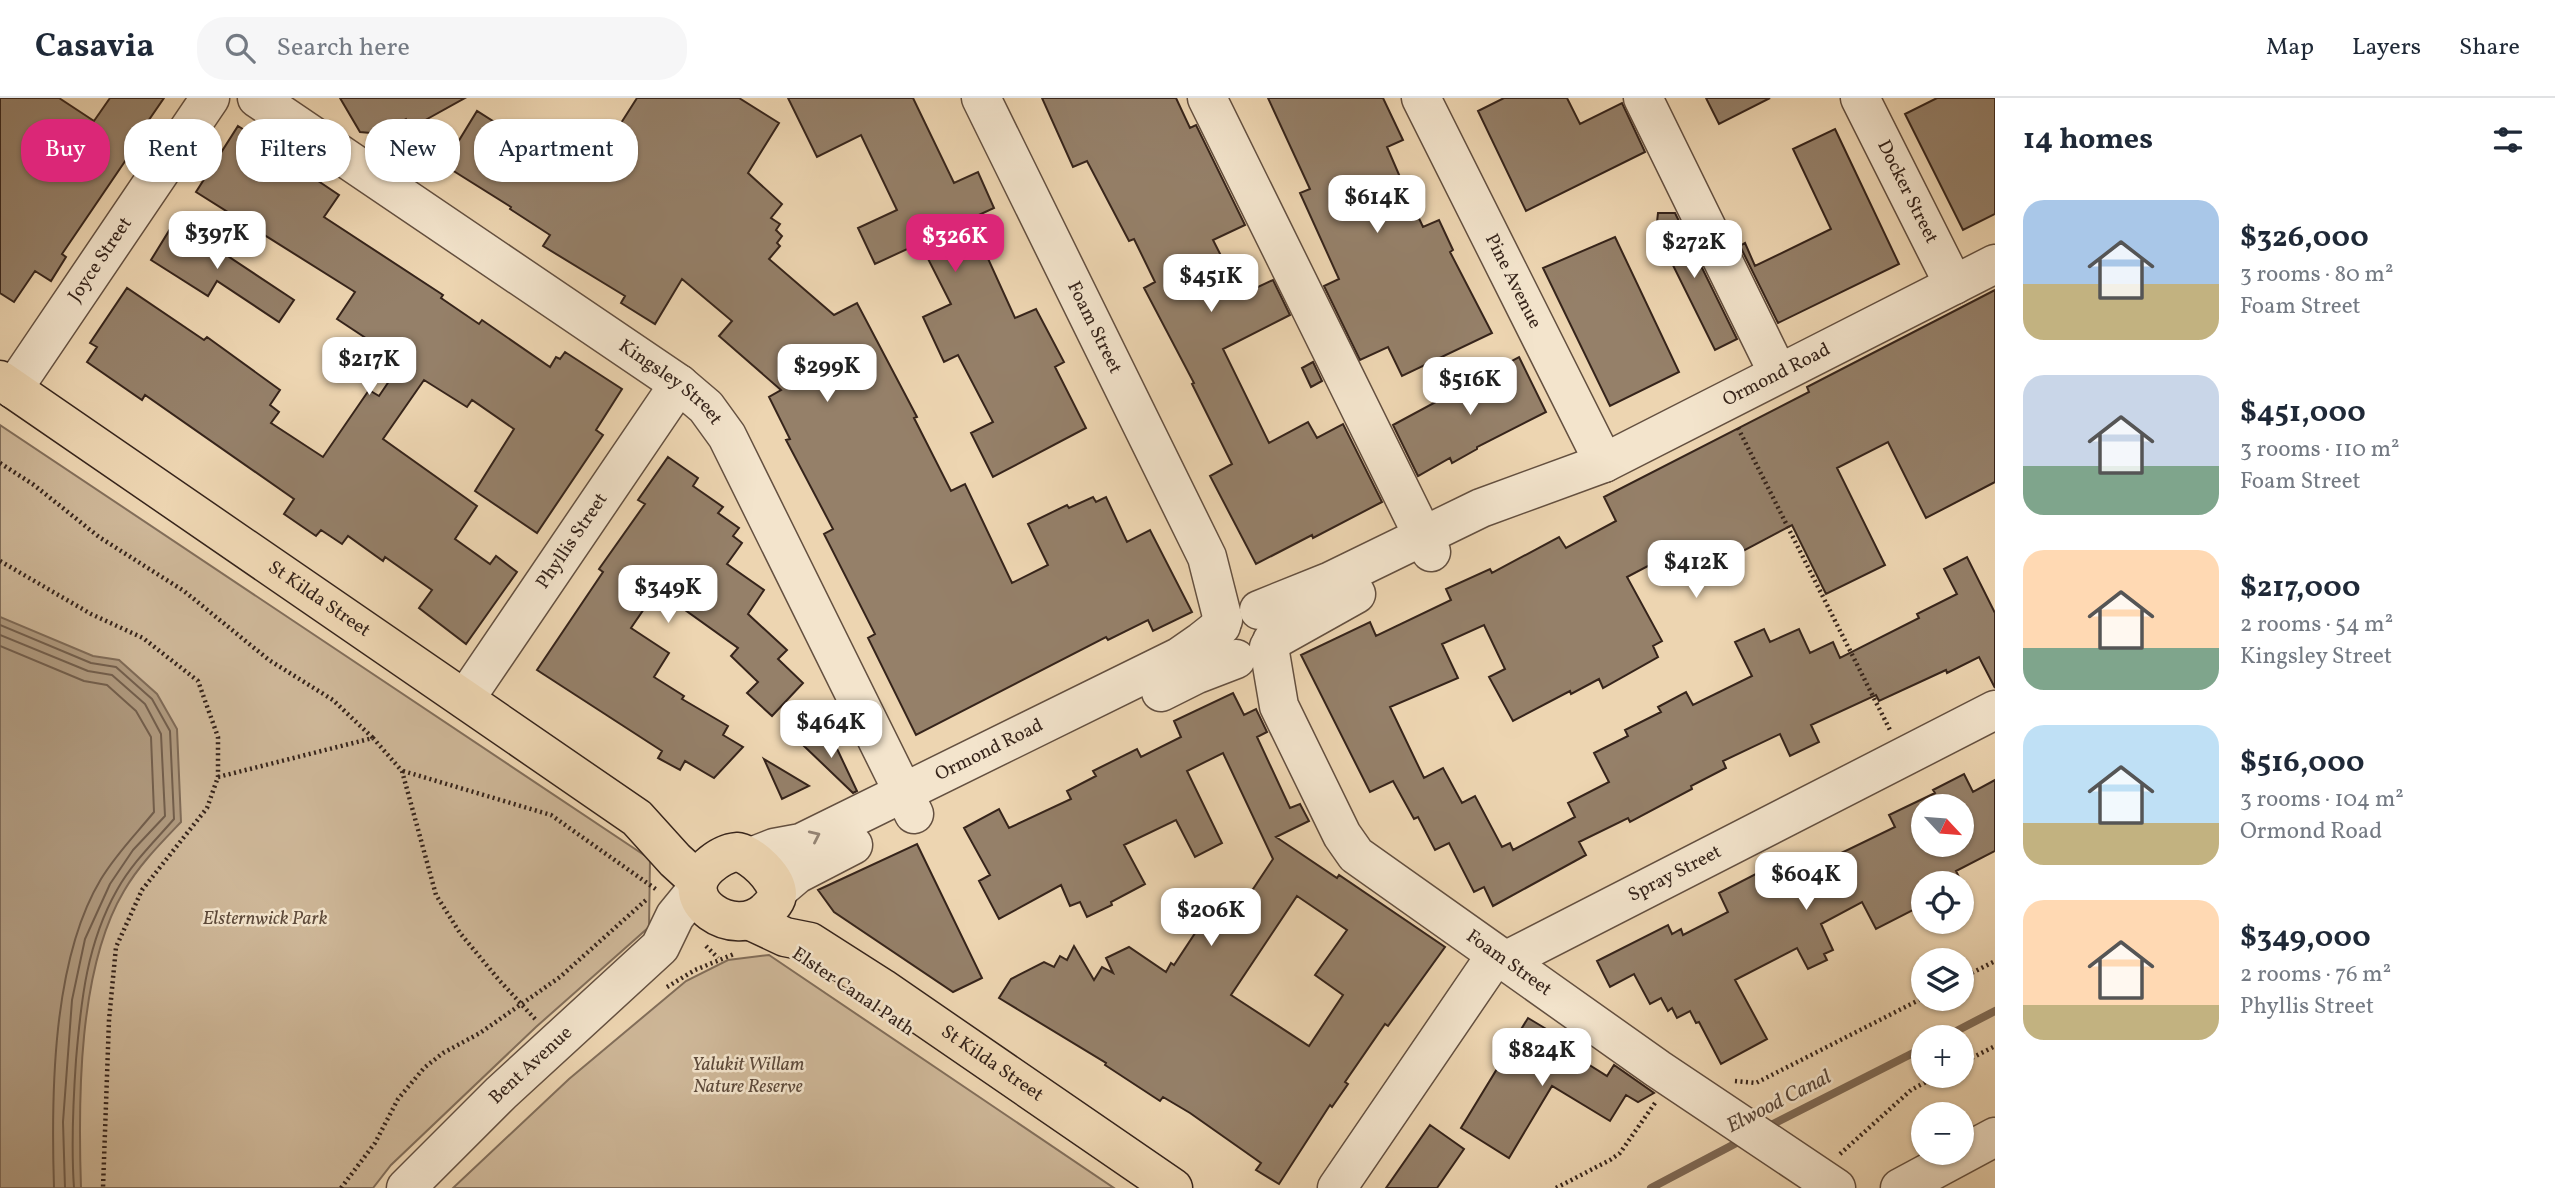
<!DOCTYPE html>
<html lang="en">
<head>
<meta charset="utf-8">
<style>
	:root { --surface:#fff; --page:#f6f6f7; --text:#1f2937; --muted:#747a83; --line:#e0e1e3; --accent:#db2777 }
	body { margin:0; font-family:Vollkorn,serif; background:var(--page); color:var(--text); height:100vh; display:flex; flex-direction:column; font-size:26px; white-space:nowrap }
	* { box-sizing:border-box; margin:0 }
	p { font-size:23px; color:var(--muted) }
	.icon { flex:none; width:38px; height:38px; fill:none; stroke:currentColor; stroke-width:2; stroke-linecap:round; stroke-linejoin:round }
	.map { position:relative; flex:1; overflow:hidden }
	.details { display:flex; flex-direction:column; background:var(--surface); width:560px }
	.details>* { flex:none }
	.top-card { position:absolute; left:21px; top:21px; width:665px; height:63px; display:flex; gap:14px }
	.needle { width:46px; rotate:116deg }
	.fabs { position:absolute; left:1911px; top:696px; display:grid; gap:14px }
	.fabs a { display:grid; place-items:center; width:63px; height:63px; border-radius:50%; background:var(--surface); box-shadow:0 2px 5px #0004; font-size:35px }
	.price { position:absolute; translate:-50% -60px; padding:0 16px; border-radius:14px; background:#fff; color:#222; font-size:23px; line-height:46px; filter:drop-shadow(0 2px 4px #0008) }
	.price::after { content:''; position:absolute; left:50%; top:42px; width:21px; height:16px; margin-left:-10px; background:inherit; clip-path:polygon(0 0,100% 0,50% 100%) }
	.price.selected { background:var(--accent); color:#fff }
	ul { padding:0; list-style:none }
	li { display:flex; align-items:center; gap:21px; height:175px; padding:0 28px }
	li span { display:grid; place-items:center; flex:none; width:196px; height:140px; border-radius:21px; color:#555 }
	li>.icon { margin-inline-start:auto }
	span .icon { width:84px; height:84px; fill:#fffc; stroke-width:1 }
	li b { font-size:30px }
	h2 { display:flex; justify-content:space-between; align-items:center; height:84px; padding:0 28px; font-size:30px }
	.chip { padding:0 24px; border-radius:28px; background:var(--surface); box-shadow:0 2px 5px #0004; font-size:24px; line-height:63px }
	.chip.selected { background:var(--accent); color:#fff }
	header { display:flex; align-items:center; gap:42px; box-sizing:border-box; height:98px; padding:0 35px; background:var(--surface); border-bottom:2px solid var(--line) }
	header strong { font-size:33px }
	nav { display:flex; gap:38px; margin-inline-start:auto; font-size:24px }
	.search { width:490px; height:63px; background:var(--page); display:flex; align-items:center; gap:18px; box-sizing:border-box; padding:0 24px; border-radius:28px; color:var(--muted); font-size:26px }
	main { display:flex; flex:1; min-height:0 }
	.map>svg:first-child { display:block }
	.green { fill:#ceb798; stroke:#826e5a; stroke-width:2 }
	.water { fill:#af997e; stroke:#7f6a56; stroke-width:2 }
	.lines { fill:none; stroke-linecap:round; stroke-linejoin:round }
	.shore { stroke:#725e4c; stroke-width:2 }
	.stream { stroke:#7f6a56; stroke-width:8 }
	.building { fill:#958069; stroke:#36241b; stroke-width:2; fill-rule:evenodd }
	.minor-casing { stroke:#645040; stroke-width:41 }
	.major-casing { stroke:#36241b; stroke-width:41 }
	.path { stroke:#36241b; stroke-width:4.5; stroke-dasharray:2 3.5; stroke-linecap:butt }
	.minor { stroke:#f3e4cc; stroke-width:38 }
	.major { stroke:#edd5b1; stroke-width:38 }
	.oneway { stroke:#948474 }
	.labels { text-anchor:middle; dominant-baseline:central; stroke-width:5; stroke-linejoin:round; paint-order:stroke }
	.street-label { font-size:19px; fill:#36241b; stroke:#f3e4cc }
	.park-label { font-size:19px; font-style:italic; fill:#5c493a; stroke:#f3e4cc }
	.water-label { font-size:21px; font-style:italic; fill:#5a4739; stroke:#f3e4cc }
</style>
</head>
<body>
<header>
<strong>Casavia</strong>
<div class="search"><svg class="icon" aria-label="search" viewBox="0 0 24 24"><circle cx="10" cy="10" r="6"/><path d="M15 15l6 6"/></svg>Search here</div>
<nav><a>Map</a><a>Layers</a><a>Share</a></nav>
</header>
<main>
<div class="map">
<svg width="1995" height="1090" viewBox="0 0 1995 1090">
	<rect width="100%" height="100%" fill="#edd5b1"/>
	<filter id="stains"><feTurbulence type="fractalNoise" baseFrequency=".00286" numOctaves="4"/><feColorMatrix values="0 0 0 0 .2 0 0 0 0 .09 0 0 0 0 .02 0 0 0 .5 -.17"/></filter>
	<radialGradient id="worn" r=".72"><stop offset=".6" stop-color="#630" stop-opacity="0"/><stop offset="1" stop-color="#630" stop-opacity=".3"/></radialGradient>
	<!-- green -->
	<path class="green" d="M 0,327 L 650,761 L 649,829 L 536,929 L 391,1067 L 373,1090 L 0,1090 Z
		M 769,857 L 1114,1090 L 453,1090 L 569,981 L 686,883 L 728,862 Z"/>
	<!-- water -->
	<path class="water" d="M 0,519 L 93,558 L 119,562 L 157,596 L 177,631 L 181,724 C 160,746 139,767 124,793 C 78,870 78,1002 81,1090 L 0,1090 Z"/>
	<g class="lines">
		<!-- shore -->
		<path class="shore" d="M 0,527 L 91,565 L 116,569 L 152,601 L 170,633 L 174,721 C 154,744 132,765 117,792 C 87,845 81,902 76,962 C 73,1005 71,1047 74,1090
			M 0,537 L 88,573 L 112,577 L 145,606 L 161,636 L 165,718 L 133,752 L 110,786 L 85,841 L 72,902 L 63,1024 L 65,1090
			M 0,548 L 84,583 L 107,587 L 136,613 L 151,639 L 154,714 C 136,736 116,756 101,781 C 52,862 51,997 54,1090"/>
		<!-- stream -->
		<path class="stream" d="M 1943,940 L 1995,913
			M 1765,1030 L 1923,950
			M 1651,1090 L 1744,1041"/>
	</g>
	<!-- building -->
	<path class="building" d="M 0,0 L 59,0 L 94,23 L 110,0 L 164,0 L 131,48 L 134,50 L 62,156 L 66,159 L 51,183 L 35,173 L 14,204 L 0,195 Z
		M 340,0 L 465,0 L 411,30 L 406,21 L 375,38 L 371,35 L 360,34 Z
		M 637,0 L 739,0 L 779,25 L 748,75 L 782,106 L 771,120 L 780,126 L 776,132 L 782,138 L 777,145 L 780,148 L 769,161 L 834,217 L 857,205 L 917,319 L 914,320 L 951,393 L 965,386 L 1012,485 L 1048,467 L 1028,426 L 1067,407 L 1069,410 L 1093,399 L 1096,404 L 1106,399 L 1127,444 L 1150,432 L 1192,514 L 1153,533 L 1148,522 L 1108,542 L 1106,539 L 916,637 L 868,540 L 875,536 L 824,436 L 833,431 L 786,342 L 790,341 L 769,299 L 781,292 L 719,238 L 732,223 L 682,181 L 655,226 L 621,205 L 625,198 L 543,148 L 550,137 L 510,111 L 511,109 L 444,67 L 477,13 L 545,56 L 559,33 L 600,58 Z
		M 788,0 L 913,0 L 954,85 L 978,74 L 994,110 L 970,121 L 1015,220 L 1036,211 L 1064,264 L 1055,269 L 1086,330 L 993,379 L 971,335 L 993,324 L 958,257 L 944,264 L 923,219 L 951,206 L 920,145 L 875,166 L 858,130 L 897,112 L 861,37 L 817,59 Z
		M 1042,0 L 1176,0 L 1190,30 L 1196,27 L 1245,127 L 1213,142 L 1241,197 L 1273,182 L 1290,217 L 1223,251 L 1269,345 L 1308,324 L 1317,340 L 1343,326 L 1382,404 L 1313,440 L 1312,437 L 1256,466 L 1210,378 L 1232,366 L 1192,286 L 1194,285 L 1144,190 L 1155,184 L 1134,141 L 1129,143 L 1087,63 L 1073,69 Z
		M 1268,0 L 1383,0 L 1403,42 L 1387,49 L 1403,86 L 1423,129 L 1439,122 L 1453,152 L 1450,154 L 1492,235 L 1402,278 L 1388,249 L 1360,262 L 1324,188 L 1339,181 L 1300,95 L 1310,91 Z
		M 1504,0 L 1567,0 L 1580,26 L 1622,5 L 1645,54 L 1526,113 L 1478,13 Z
		M 1706,0 L 1770,0 L 1719,26 Z
		M 1937,0 L 1995,0 L 1995,116 L 1963,132 L 1905,16 Z
		M 238,28 L 289,60 L 287,62 L 339,97 L 324,119 L 443,197 L 441,200 L 479,226 L 482,222 L 550,269 L 556,259 L 560,261 L 565,254 L 622,291 L 596,332 L 603,337 L 537,435 L 475,393 L 514,331 L 472,302 L 467,309 L 424,282 L 383,341 L 477,408 L 455,441 L 490,466 L 496,458 L 517,474 L 466,546 L 419,510 L 432,492 L 385,459 L 383,463 L 348,438 L 342,446 L 321,432 L 316,438 L 284,416 L 294,401 L 145,297 L 142,302 L 87,264 L 97,249 L 90,245 L 127,190 L 204,242 L 207,239 L 280,292 L 270,307 L 279,314 L 271,325 L 323,359 L 369,292 L 379,298 L 402,264 L 337,221 L 355,194 L 196,94 Z
		M 1835,31 L 1899,166 L 1778,225 L 1740,148 L 1745,145 L 1755,168 L 1831,131 L 1793,51 Z
		M 1658,115 L 1675,115 L 1737,241 L 1715,252 L 1656,133 Z
		M 175,123 L 294,202 L 279,224 L 217,183 L 208,198 L 151,162 Z
		M 1615,139 L 1679,274 L 1610,308 L 1543,170 Z
		M 1995,192 L 1995,384 L 1926,420 L 1888,344 L 1837,370 L 1885,467 L 1826,496 L 1792,427 L 1696,478 L 1682,450 L 1627,479 L 1662,543 L 1653,548 L 1658,559 L 1603,590 L 1599,581 L 1571,596 L 1570,593 L 1513,623 L 1489,579 L 1505,571 L 1484,527 L 1442,546 L 1458,580 L 1390,609 L 1424,680 L 1443,670 L 1462,705 L 1475,698 L 1502,749 L 1510,745 L 1513,752 L 1575,719 L 1568,705 L 1609,684 L 1594,655 L 1628,638 L 1625,632 L 1661,614 L 1658,609 L 1686,594 L 1693,607 L 1752,578 L 1735,544 L 1764,531 L 1770,544 L 1799,531 L 1810,555 L 1833,544 L 1840,560 L 1919,520 L 1917,516 L 1957,496 L 1944,471 L 1967,459 L 1995,515 L 1995,590 L 1979,559 L 1947,575 L 1946,572 L 1879,603 L 1876,597 L 1811,627 L 1819,644 L 1790,658 L 1780,636 L 1723,663 L 1726,670 L 1691,688 L 1692,691 L 1630,724 L 1628,720 L 1579,744 L 1586,757 L 1493,808 L 1484,789 L 1474,794 L 1449,745 L 1435,752 L 1418,719 L 1414,721 L 1393,683 L 1370,694 L 1301,557 L 1370,524 L 1376,538 L 1451,502 L 1446,491 L 1490,471 L 1492,475 L 1559,439 L 1566,450 L 1616,423 L 1604,399 L 1809,294 L 1807,289 Z
		M 1519,259 L 1546,314 L 1477,349 L 1477,351 L 1452,365 L 1450,360 L 1418,378 L 1393,327 Z
		M 1313,264 L 1322,283 L 1311,289 L 1302,270 Z
		M 668,359 L 698,380 L 693,388 L 723,409 L 718,415 L 739,430 L 733,438 L 742,445 L 727,466 L 764,492 L 748,516 L 787,552 L 778,561 L 803,585 L 772,618 L 747,595 L 758,584 L 731,558 L 738,550 L 657,492 L 631,530 L 669,555 L 654,579 L 684,598 L 682,601 L 728,628 L 723,637 L 743,649 L 714,680 L 685,663 L 680,672 L 658,660 L 662,653 L 537,572 L 603,474 L 599,471 L 645,406 L 638,402 Z
		M 1233,595 L 1244,617 L 1256,611 L 1267,634 L 1257,639 L 1290,710 L 1300,706 L 1309,723 L 1276,739 L 1337,780 L 1339,777 L 1445,849 L 1388,928 L 1385,926 L 1345,984 L 1348,986 L 1332,1009 L 1330,1007 L 1279,1086 L 1256,1072 L 1261,1065 L 1190,1015 L 1163,999 L 1160,1003 L 1105,967 L 1106,965 L 999,900 L 1011,881 L 1044,864 L 1054,869 L 1060,858 L 1067,862 L 1074,848 L 1094,882 L 1102,869 L 1113,875 L 1106,860 L 1129,849 L 1166,874 L 1171,865 L 1174,867 L 1213,808 L 1233,821 L 1273,761 L 1223,655 L 1187,673 L 1222,745 L 1195,759 L 1176,722 L 1124,747 L 1145,786 L 1111,804 L 1112,807 L 1087,819 L 1080,804 L 1070,808 L 1061,787 L 999,821 L 979,783 L 990,777 L 964,730 L 999,711 L 1009,730 L 1071,701 L 1067,693 L 1096,678 L 1093,673 L 1137,651 L 1141,659 L 1181,639 L 1174,623 ZM 1297,798 L 1347,832 L 1315,877 L 1343,897 L 1309,948 L 1231,897 Z
		M 830,636 L 857,693 L 853,695 L 804,648 Z
		M 764,661 L 809,688 L 782,701 Z
		M 1964,676 L 1973,694 L 1995,682 L 1995,753 L 1956,773 L 1972,805 L 1962,810 L 1962,786 L 1923,786 L 1923,807 L 1876,831 L 1862,804 L 1821,826 L 1833,852 L 1824,856 L 1827,862 L 1808,871 L 1797,850 L 1735,882 L 1767,941 L 1721,966 L 1699,924 L 1696,925 L 1690,913 L 1677,920 L 1672,910 L 1668,913 L 1661,900 L 1650,906 L 1634,876 L 1610,889 L 1597,863 L 1668,827 L 1672,836 L 1681,831 L 1683,837 L 1728,814 L 1719,795 L 1777,765 L 1780,771 L 1792,766 L 1796,775 L 1829,758 L 1831,760 L 1895,729 L 1889,717 L 1935,695 L 1933,692 ZM 1923,709 L 1962,709 L 1962,747 L 1923,747 Z
		M 917,746 L 982,880 L 953,894 L 834,814 L 818,792 Z
		M 1528,920 L 1568,944 L 1564,951 L 1607,978 L 1614,967 L 1654,995 L 1638,1004 L 1626,997 L 1610,1023 L 1552,988 L 1509,1060 L 1461,1030 Z
		M 1430,1027 L 1464,1051 L 1437,1090 L 1386,1090 Z"/>
	<g class="lines">
		<defs>
			<g id="minor">
				<path id="s1" d="M 257,0 L 679,286 L 706,309 L 727,338 L 914,716"/>
				<path id="s2" d="M 981,0 L 1207,459 L 1223,522"/>
				<path d="M 1207,0 L 1431,454"/>
				<path id="s3" d="M 1421,0 L 1604,365"/>
				<path d="M 1643,0 L 1778,275"/>
				<path id="s4" d="M 1860,0 L 1954,187"/>
				<path id="s5" d="M 13,291 L 210,0"/>
				<path id="s6" d="M 1259,512 L 1331,483 L 1481,410 L 1604,365 L 1995,166"/>
				<path d="M 1272,543 L 1356,496"/>
				<path id="s7" d="M 1269,549 L 1279,608 L 1342,737 L 1356,757 L 1658,971 L 1836,1090"/>
				<path d="M 1161,594 L 1197,576 L 1236,561"/>
				<path id="s8" d="M 465,601 L 679,286"/>
				<path id="s9" d="M 751,759 L 774,750 L 801,745 L 1179,559 L 1202,543 L 1221,528"/>
				<path d="M 777,793 L 797,776 L 853,747"/>
				<path id="s10" d="M 1505,863 L 1995,612"/>
				<path id="s11" d="M 406,1090 L 501,995 L 660,849 L 675,818 L 697,791"/>
				<path d="M 1337,1090 L 1496,857"/>
				<path d="M 1900,1090 L 1995,1039"/>
			</g>
			<g id="major">
				<path id="s12" d="M 0,282 L 637,720 L 675,762 L 698,783"/>
				<path d="M 738,754 C 752,757 777,780 777,796 C 777,803 770,809 766,813 C 734,843 672,801 709,768 C 718,760 726,755 738,754 Z"/>
				<path id="s13" d="M 751,823 L 785,839 L 810,844 L 882,890 L 1173,1090"/>
			</g>
		</defs>
		<!-- minor casing -->
		<use href="#minor" class="minor-casing"/>
		<!-- major casing -->
		<use href="#major" class="major-casing"/>
		<!-- path -->
		<path class="path" d="M 1738,330 L 1890,632
			M 0,365 L 34,387 L 99,439 L 184,493 L 269,562 L 333,602 L 373,640
			M 0,463 L 91,516 L 143,540 L 198,583 L 218,639 L 218,679 L 207,710 L 142,792 L 116,849 L 109,922 L 103,1090
			M 403,673 L 551,717 L 657,792
			M 218,679 L 373,640 L 402,673 L 436,797 L 460,835 L 499,882 L 536,922
			M 706,848 L 718,860
			M 1962,880 L 1995,863
			M 667,889 L 695,872 L 734,856
			M 1962,965 L 1995,948
			M 1735,983 L 1756,985 L 1923,900
			M 1840,1056 L 1911,992 L 1937,978
			M 341,1090 L 375,1045 L 398,1001 L 424,970 L 443,955 L 480,935 L 560,879 L 646,802
			M 1556,1090 L 1610,1062 L 1620,1055 L 1655,1005"/>
		<!-- minor -->
		<use href="#minor" class="minor"/>
		<!-- major -->
		<use href="#major" class="major"/>
	</g>
	<!-- one-way arrows -->
	<defs><path id="oneway-chevron" d="M-2-3.5L2.5 0L-2 3.5" fill="none" stroke-width="1.6" stroke-linecap="round" stroke-linejoin="round" transform="scale(1.75)"/></defs>
	<use class="oneway" href="#oneway-chevron" transform="translate(815 738) rotate(-25)"/>
	<g class="labels">
		<!-- street labels -->
		<g class="street-label">
			<text stroke="none"><textPath href="#s4" startOffset="105">Docker Street</textPath></text>
			<text stroke="none"><textPath href="#s5" startOffset="156">Joyce Street</textPath></text>
			<text stroke="none"><textPath href="#s3" startOffset="205">Pine Avenue</textPath></text>
			<text stroke="none"><textPath href="#s2" startOffset="256">Foam Street</textPath></text>
			<text stroke="none"><textPath href="#s6" startOffset="569">Ormond Road</textPath></text>
			<text stroke="none"><textPath href="#s1" startOffset="502">Kingsley Street</textPath></text>
			<text stroke="none"><textPath href="#s8" startOffset="191">Phyllis Street</textPath></text>
			<text stroke="none"><textPath href="#s12" startOffset="387">St Kilda Street</textPath></text>
			<text stroke="none"><textPath href="#s9" startOffset="262">Ormond Road</textPath></text>
			<text stroke="none"><textPath href="#s10" startOffset="191">Spray Street</textPath></text>
			<text stroke="none"><textPath href="#s7" startOffset="415">Foam Street</textPath></text>
			<text transform="translate(853 894) rotate(34)">Elster Canal Path</text>
			<text stroke="none"><textPath href="#s13" startOffset="282">St Kilda Street</textPath></text>
			<text stroke="none"><textPath href="#s11" startOffset="175">Bent Avenue</textPath></text>
		</g>
		<!-- park labels -->
		<g class="park-label">
			<text x="265" y="821">Elsternwick Park</text>
			<text x="748" y="967">Yalukit Willam<tspan x="748" dy="22">Nature Reserve</tspan></text>
		</g>
		<!-- water labels -->
		<g class="water-label">
			<text transform="translate(1779 1004) rotate(-27)">Elwood Canal</text>
		</g>
	</g>
	<rect width="100%" height="100%" filter="url(#stains)"/>
	<rect width="100%" height="100%" fill="url(#worn)"/>
</svg>
<div class="fabs">
<a><svg class="needle" viewBox="-14 -14 28 28"><path d="M0-13l5 13h-10z" fill="#e53935"/><path d="M0 13l5-13h-10z" fill="#747a83"/></svg></a>
<a><svg class="icon" aria-label="locate" viewBox="0 0 24 24"><circle cx="12" cy="12" r="6"/><path d="M12 2v4M12 18v4M2 12h4M18 12h4"/></svg></a>
<a><svg class="icon" aria-label="layers" viewBox="0 0 24 24"><path d="M12 4l9 5-9 5-9-5zM3 14l9 5 9-5"/></svg></a>
<a>+</a>
<a>−</a>
</div>
<b class="price" style="left:1377px;top:137px">$614K</b>
<b class="price" style="left:217px;top:173px">$397K</b>
<b class="price selected" style="left:955px;top:176px">$326K</b>
<b class="price" style="left:1694px;top:182px">$272K</b>
<b class="price" style="left:1211px;top:216px">$451K</b>
<b class="price" style="left:369px;top:299px">$217K</b>
<b class="price" style="left:827px;top:306px">$299K</b>
<b class="price" style="left:1470px;top:319px">$516K</b>
<b class="price" style="left:1696px;top:502px">$412K</b>
<b class="price" style="left:668px;top:527px">$349K</b>
<b class="price" style="left:831px;top:662px">$464K</b>
<b class="price" style="left:1806px;top:814px">$604K</b>
<b class="price" style="left:1211px;top:850px">$206K</b>
<b class="price" style="left:1542px;top:990px">$824K</b>
<div class="top-card">
<a class="chip selected">Buy</a>
<a class="chip">Rent</a>
<a class="chip">Filters</a>
<a class="chip">New</a>
<a class="chip">Apartment</a>
</div>
</div>
<section class="details">
<h2>14 homes<svg class="icon" aria-label="filters" viewBox="0 0 24 24"><path d="M4 7h16M4 17h16"/><circle cx="9" cy="7" r="2"/><circle cx="15" cy="17" r="2"/></svg></h2>
<ul>
<li><span style="background:linear-gradient(#a9c7e8 60%,#c2b280 0)"><svg class="icon" aria-label="home" viewBox="0 0 24 24"><path d="M3 11l9-7 9 7M6 9v11h12V9"/></svg></span><div><b>$326,000</b><p>3 rooms · 80 m²</p><p>Foam Street</p></div></li>
<li><span style="background:linear-gradient(#c9d6e8 65%,#7fa58c 0)"><svg class="icon" aria-label="home" viewBox="0 0 24 24"><path d="M3 11l9-7 9 7M6 9v11h12V9"/></svg></span><div><b>$451,000</b><p>3 rooms · 110 m²</p><p>Foam Street</p></div></li>
<li><span style="background:linear-gradient(#ffd9b3 70%,#7fa58c 0)"><svg class="icon" aria-label="home" viewBox="0 0 24 24"><path d="M3 11l9-7 9 7M6 9v11h12V9"/></svg></span><div><b>$217,000</b><p>2 rooms · 54 m²</p><p>Kingsley Street</p></div></li>
<li><span style="background:linear-gradient(#bfe0f5 70%,#c2b280 0)"><svg class="icon" aria-label="home" viewBox="0 0 24 24"><path d="M3 11l9-7 9 7M6 9v11h12V9"/></svg></span><div><b>$516,000</b><p>3 rooms · 104 m²</p><p>Ormond Road</p></div></li>
<li><span style="background:linear-gradient(#ffd9b3 75%,#c2b280 0)"><svg class="icon" aria-label="home" viewBox="0 0 24 24"><path d="M3 11l9-7 9 7M6 9v11h12V9"/></svg></span><div><b>$349,000</b><p>2 rooms · 76 m²</p><p>Phyllis Street</p></div></li>
</ul>
</section>
</main>
</body>
</html>
